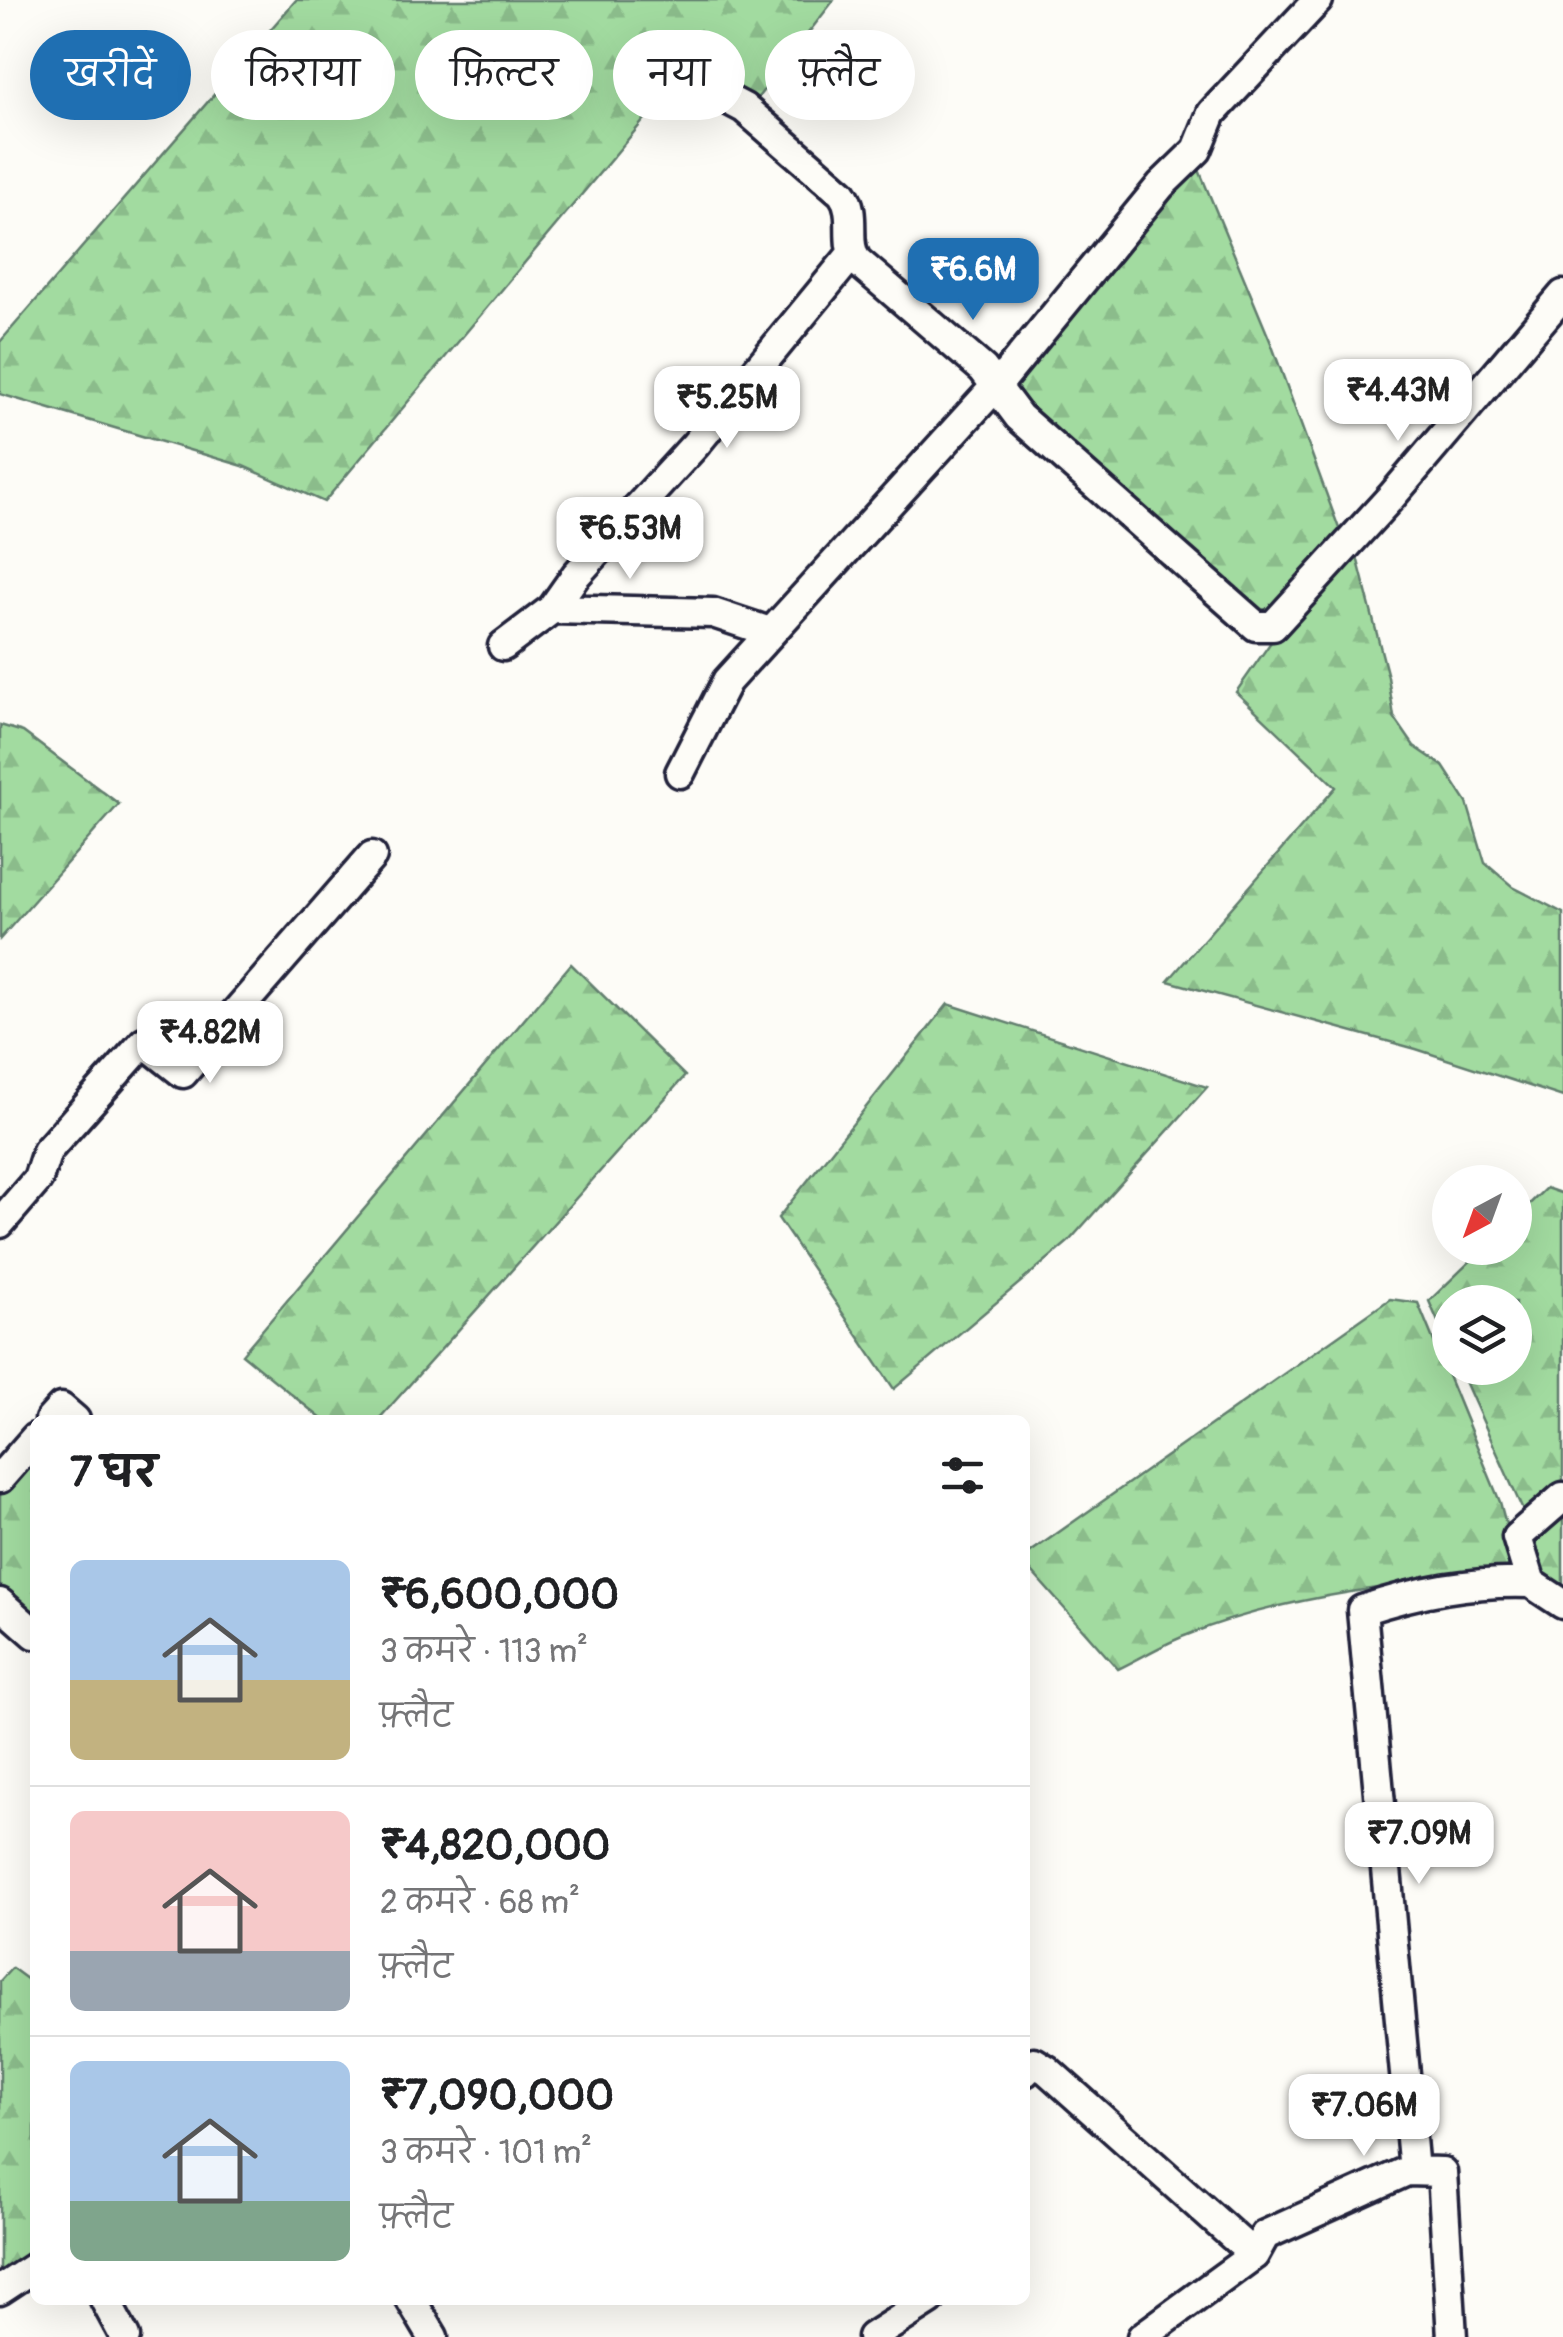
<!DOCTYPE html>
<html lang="hi">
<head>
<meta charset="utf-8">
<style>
	:root { --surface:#fff; --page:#f6f6f6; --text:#202124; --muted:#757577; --line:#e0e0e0; --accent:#1f6fb2 }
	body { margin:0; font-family:Pangolin,"Playpen Sans Deva",sans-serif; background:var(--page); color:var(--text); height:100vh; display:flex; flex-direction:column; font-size:38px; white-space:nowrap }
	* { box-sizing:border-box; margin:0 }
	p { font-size:32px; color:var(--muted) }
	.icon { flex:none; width:55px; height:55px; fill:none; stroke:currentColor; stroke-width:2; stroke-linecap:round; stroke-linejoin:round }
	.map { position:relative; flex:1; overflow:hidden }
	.panel { position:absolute; left:30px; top:1415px; width:1000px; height:890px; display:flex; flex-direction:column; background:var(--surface); border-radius:15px; box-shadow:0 10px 40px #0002 }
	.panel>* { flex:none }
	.guide { position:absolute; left:30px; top:30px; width:1000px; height:90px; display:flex; gap:20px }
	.needle { width:65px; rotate:221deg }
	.fabs { position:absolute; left:1432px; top:1165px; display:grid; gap:20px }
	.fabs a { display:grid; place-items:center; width:100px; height:100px; border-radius:50%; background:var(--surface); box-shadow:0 10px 40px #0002; font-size:50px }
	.price { position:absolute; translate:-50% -85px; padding:0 22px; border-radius:20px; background:#fff; color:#222; font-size:32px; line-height:65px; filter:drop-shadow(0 2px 5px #0008) }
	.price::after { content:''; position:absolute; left:50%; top:60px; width:30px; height:22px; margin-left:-15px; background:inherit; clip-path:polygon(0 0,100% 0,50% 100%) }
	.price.on { background:var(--accent); color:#fff }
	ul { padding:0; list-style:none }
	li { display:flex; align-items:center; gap:30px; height:250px; padding:0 40px }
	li+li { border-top:2px solid var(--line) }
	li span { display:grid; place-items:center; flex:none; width:280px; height:200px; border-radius:15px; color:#555 }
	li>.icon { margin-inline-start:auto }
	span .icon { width:120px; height:120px; fill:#fffc; stroke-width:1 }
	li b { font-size:42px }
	h2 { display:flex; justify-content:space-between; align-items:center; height:120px; padding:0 40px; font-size:42px }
	.tag { padding:0 35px; border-radius:45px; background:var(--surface); box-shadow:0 10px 40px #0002; font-size:35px; line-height:90px }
	.tag.on { background:var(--accent); color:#fff }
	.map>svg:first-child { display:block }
	.forest { fill:url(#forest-firs); stroke:#627e6e; stroke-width:2.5 }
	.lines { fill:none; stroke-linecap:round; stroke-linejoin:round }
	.minor-casing { stroke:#22223b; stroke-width:35 }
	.minor { stroke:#fdfcf7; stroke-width:28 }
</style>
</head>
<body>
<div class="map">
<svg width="1563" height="2337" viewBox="0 0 1563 2337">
	<defs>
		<pattern id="forest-firs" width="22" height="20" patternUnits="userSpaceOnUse" patternTransform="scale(2.5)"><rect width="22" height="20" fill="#a2dba0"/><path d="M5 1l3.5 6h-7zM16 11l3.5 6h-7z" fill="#8bbc8b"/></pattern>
	</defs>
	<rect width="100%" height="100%" fill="#fdfcf7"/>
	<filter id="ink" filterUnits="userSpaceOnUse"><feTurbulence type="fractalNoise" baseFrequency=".01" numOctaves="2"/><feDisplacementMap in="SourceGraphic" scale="20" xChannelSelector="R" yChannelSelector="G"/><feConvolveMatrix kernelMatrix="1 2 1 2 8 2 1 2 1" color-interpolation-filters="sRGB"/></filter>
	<g filter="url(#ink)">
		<!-- forest -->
		<path class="forest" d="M 296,0 L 834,0 L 756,100 L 686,70 L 324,502 L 243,466 L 0,394 L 0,342 Z
			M 1197,165 L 1271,343 L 1341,534 L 1270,620 L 1254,616 L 1003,387 Z
			M 1355,549 L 1388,677 L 1394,717 L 1414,746 L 1443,766 L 1467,803 L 1485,863 L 1513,887 L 1563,913 L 1563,1097 L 1416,1049 L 1168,981 L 1336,787 L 1236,692 L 1285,622 Z
			M 0,725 L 23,732 L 119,804 L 0,939 Z
			M 571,964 L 685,1076 L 378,1420 L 323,1420 L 242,1354 Z
			M 948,1004 L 1207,1087 L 1068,1242 L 894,1389 L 778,1218 Z
			M 1546,1188 L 1563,1194 L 1563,1493 L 1529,1524 L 1459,1368 L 1515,1368 L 1515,1302 L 1450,1302 L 1450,1349 L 1429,1301 L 1484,1248 L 1515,1248 L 1515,1218 Z
			M 1390,1299 L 1418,1303 L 1500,1502 L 1519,1573 C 1412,1582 1288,1594 1187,1635 C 1163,1644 1141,1658 1118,1669 L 1025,1564 L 1025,1556 Z
			M 35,1444 L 35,1629 L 0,1599 L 0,1484 Z
			M 1563,1500 L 1563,1597 L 1550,1589 L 1523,1539 Z
			M 12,1968 L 35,1985 L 35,2254 L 0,2274 L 0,1981 Z"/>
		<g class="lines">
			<defs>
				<path id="minor" d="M 689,79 L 744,108 L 842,193 C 858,214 843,242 857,261 L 983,369 L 1019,417 L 1256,626 L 1273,626 L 1392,496 L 1563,295
					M 552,609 L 576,575 L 695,445 L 852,254
					M 503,646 L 552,609 L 713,613 L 770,632
					M 680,773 L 727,681 L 1004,377 L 1161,185 L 1197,150 L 1212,113 L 1318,0
					M 0,1223 L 38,1179 L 47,1151 L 144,1042 L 183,1073 L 372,856
					M 50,1420 L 61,1408 L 75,1420
					M 0,1478 L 35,1438
					M 1531,1583 L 1563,1604
					M 0,1603 L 35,1634
					M 1025,2072 L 1034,2062 L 1047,2070 L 1254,2255
					M 1414,2171 L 1362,1610 C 1419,1591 1471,1581 1531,1583 L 1517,1537 L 1563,1497
					M 0,2290 L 35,2267
					M 105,2300 L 125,2337
					M 411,2300 L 433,2337
					M 872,2337 L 930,2300
					M 1142,2337 L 1254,2255 L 1265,2235 L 1407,2171 L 1442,2172 L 1452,2337"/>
			</defs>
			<!-- minor casing -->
			<use href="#minor" class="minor-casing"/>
			<!-- minor -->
			<use href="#minor" class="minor"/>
		</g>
	</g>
</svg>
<div class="fabs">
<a><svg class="needle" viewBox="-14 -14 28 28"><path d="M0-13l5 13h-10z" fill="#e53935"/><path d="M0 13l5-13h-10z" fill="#757577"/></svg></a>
<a><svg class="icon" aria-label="layers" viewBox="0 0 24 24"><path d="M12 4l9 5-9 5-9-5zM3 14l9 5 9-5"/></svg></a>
</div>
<b class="price on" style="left:973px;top:323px">₹6.6M</b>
<b class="price" style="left:1398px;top:444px">₹4.43M</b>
<b class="price" style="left:727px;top:451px">₹5.25M</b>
<b class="price" style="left:630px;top:582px">₹6.53M</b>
<b class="price" style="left:210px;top:1086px">₹4.82M</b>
<b class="price" style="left:1419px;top:1887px">₹7.09M</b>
<b class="price" style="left:1364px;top:2159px">₹7.06M</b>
<div class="guide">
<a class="tag on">खरीदें</a>
<a class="tag">किराया</a>
<a class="tag">फ़िल्टर</a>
<a class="tag">नया</a>
<a class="tag">फ़्लैट</a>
</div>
<section class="panel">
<h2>7 घर<svg class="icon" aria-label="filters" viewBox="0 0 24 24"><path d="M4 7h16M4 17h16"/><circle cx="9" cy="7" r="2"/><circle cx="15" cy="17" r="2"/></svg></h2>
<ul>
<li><span style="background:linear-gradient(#a9c7e8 60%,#c2b280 0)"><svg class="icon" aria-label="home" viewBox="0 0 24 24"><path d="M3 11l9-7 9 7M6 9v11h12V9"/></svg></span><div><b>₹6,600,000</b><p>3 कमरे · 113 m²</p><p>फ़्लैट</p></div></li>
<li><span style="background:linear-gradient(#f6c9c9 70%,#9aa5b1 0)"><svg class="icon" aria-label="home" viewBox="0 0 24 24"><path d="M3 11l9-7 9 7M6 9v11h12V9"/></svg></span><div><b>₹4,820,000</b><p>2 कमरे · 68 m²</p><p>फ़्लैट</p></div></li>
<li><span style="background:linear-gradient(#a9c7e8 70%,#7fa58c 0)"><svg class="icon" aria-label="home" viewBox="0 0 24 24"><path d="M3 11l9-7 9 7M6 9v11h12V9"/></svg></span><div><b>₹7,090,000</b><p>3 कमरे · 101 m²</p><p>फ़्लैट</p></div></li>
</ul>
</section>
</div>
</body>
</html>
